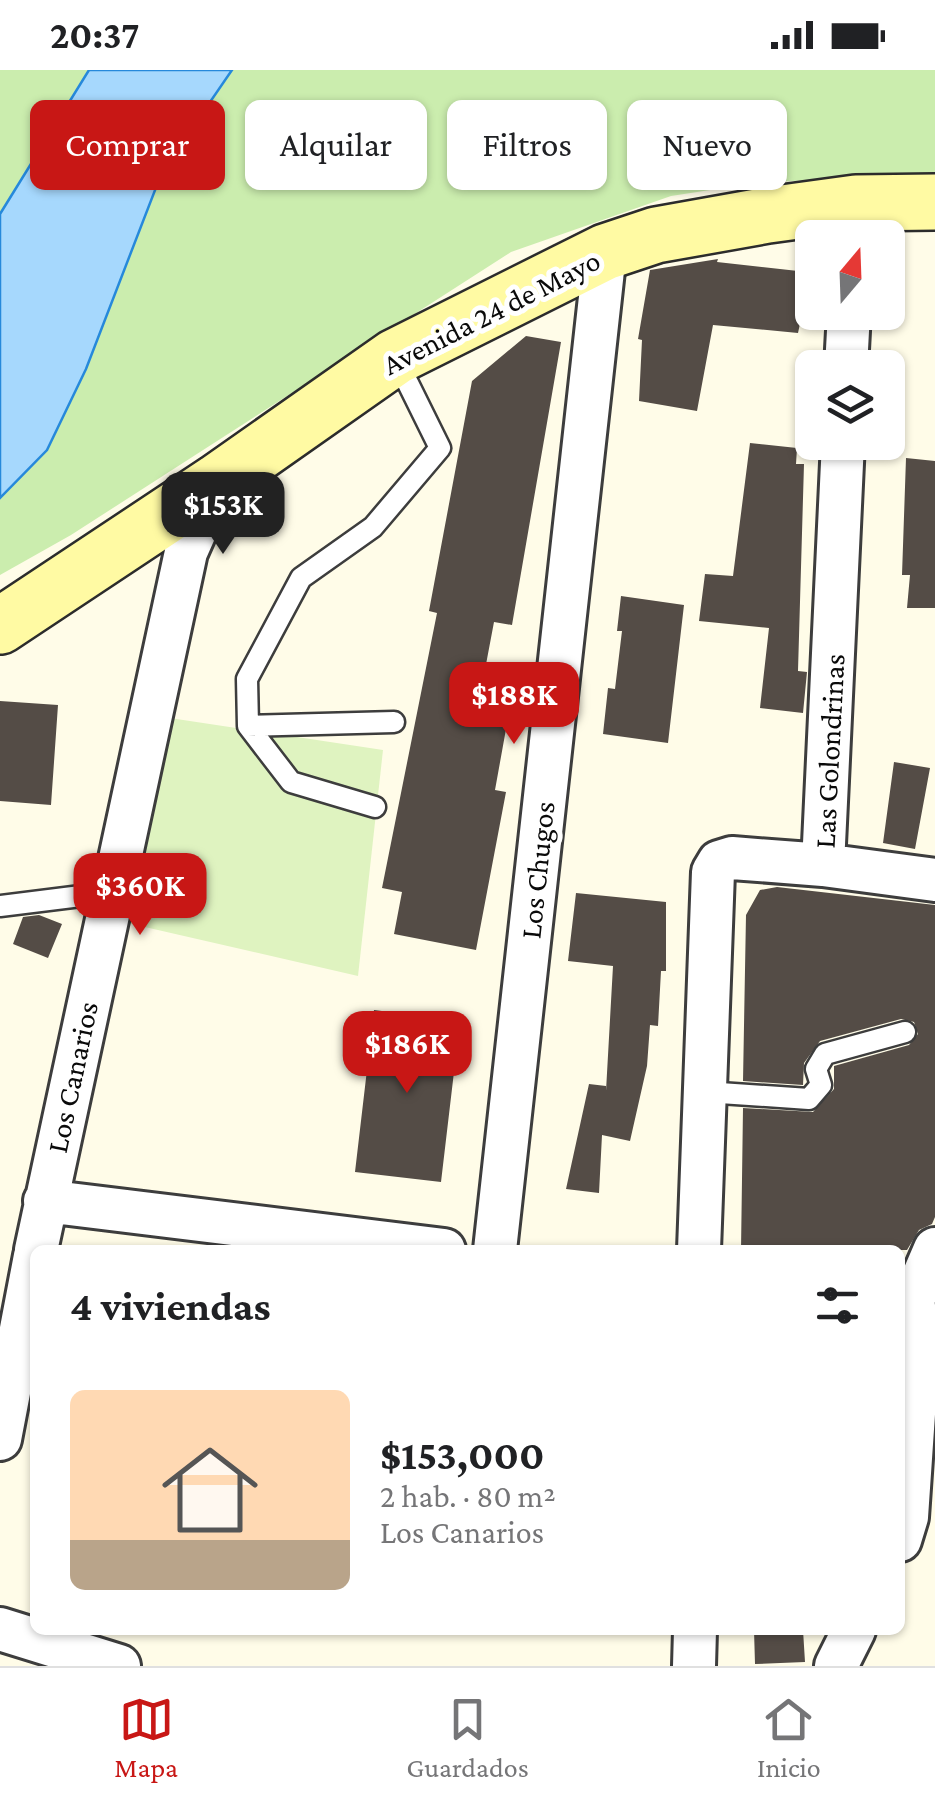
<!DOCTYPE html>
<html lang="es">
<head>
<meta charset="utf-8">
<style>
	:root { --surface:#fff; --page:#f2f2f2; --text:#202124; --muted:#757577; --line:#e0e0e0; --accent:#c81715 }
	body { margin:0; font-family:"Crimson Pro",serif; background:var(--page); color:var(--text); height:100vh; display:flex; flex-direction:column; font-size:38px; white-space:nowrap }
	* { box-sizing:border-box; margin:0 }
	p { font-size:32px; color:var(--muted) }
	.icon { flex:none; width:55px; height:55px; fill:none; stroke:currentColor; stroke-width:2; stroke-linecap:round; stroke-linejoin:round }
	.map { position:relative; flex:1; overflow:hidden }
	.details { position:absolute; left:30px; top:1175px; width:875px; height:390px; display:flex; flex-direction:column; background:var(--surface); border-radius:15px; box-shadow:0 2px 8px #0004 }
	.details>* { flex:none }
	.hud { position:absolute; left:30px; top:30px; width:875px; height:90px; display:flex; gap:20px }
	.needle { width:65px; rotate:19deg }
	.tools { position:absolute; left:795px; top:150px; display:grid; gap:20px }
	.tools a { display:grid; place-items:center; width:110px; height:110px; border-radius:15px; background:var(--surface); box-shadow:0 2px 8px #0004; font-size:50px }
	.price { position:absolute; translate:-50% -85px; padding:0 22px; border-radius:20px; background:var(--accent); color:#fff; font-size:32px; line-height:65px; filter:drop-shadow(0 2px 5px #0008) }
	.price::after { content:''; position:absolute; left:50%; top:60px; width:30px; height:22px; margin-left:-15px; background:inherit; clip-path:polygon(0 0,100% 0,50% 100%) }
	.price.selected { background:#222; color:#fff }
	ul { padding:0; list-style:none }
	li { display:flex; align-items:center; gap:30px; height:250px; padding:0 40px }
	li span { display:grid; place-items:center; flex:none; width:280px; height:200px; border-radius:15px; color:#555 }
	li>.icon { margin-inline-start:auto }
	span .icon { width:120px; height:120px; fill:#fffc; stroke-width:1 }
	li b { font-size:42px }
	h2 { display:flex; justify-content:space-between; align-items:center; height:120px; padding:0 40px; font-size:42px }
	.tag { padding:0 35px; border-radius:15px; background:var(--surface); box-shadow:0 2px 8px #0004; font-size:35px; line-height:90px }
	.tag.selected { background:var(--accent); color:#fff }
	.status { display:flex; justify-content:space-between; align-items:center; height:70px; padding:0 50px; background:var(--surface); direction:ltr }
	.status svg { height:28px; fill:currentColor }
	.menu { display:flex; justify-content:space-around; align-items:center; height:140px; border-top:2px solid var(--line); background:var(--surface); font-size:28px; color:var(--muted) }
	.menu a { display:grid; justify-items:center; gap:5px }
	.menu .selected { color:var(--accent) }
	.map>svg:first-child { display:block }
	.green { fill:#cbedae }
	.pitch { fill:#dff3c0 }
	.water { fill:#a6d8fd; stroke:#2689db; stroke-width:2.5 }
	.building { fill:#544c46 }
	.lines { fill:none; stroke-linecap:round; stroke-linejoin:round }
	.service-casing { stroke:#3d3d3d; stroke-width:25 }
	.minor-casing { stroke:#3d3d3d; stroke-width:48 }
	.secondary-casing { stroke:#2c2c2c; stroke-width:60 }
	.service { stroke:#fff; stroke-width:20 }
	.minor { stroke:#fff; stroke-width:42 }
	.secondary { stroke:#fffaa3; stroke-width:55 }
	.labels { text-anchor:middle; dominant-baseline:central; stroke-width:10; stroke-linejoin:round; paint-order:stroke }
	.street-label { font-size:30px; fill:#0a0a0a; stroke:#fff }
</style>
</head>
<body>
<div class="status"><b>20:37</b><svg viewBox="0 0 49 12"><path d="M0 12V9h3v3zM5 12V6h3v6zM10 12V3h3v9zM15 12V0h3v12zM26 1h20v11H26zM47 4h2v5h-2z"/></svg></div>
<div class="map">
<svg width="935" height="1596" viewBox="0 0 935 1596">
	<rect width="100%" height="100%" fill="#fffce8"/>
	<!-- green -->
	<path class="green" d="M 0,0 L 89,0 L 0,144 Z
		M 232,0 L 935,0 L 935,103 L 756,113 L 671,126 L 511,182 L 71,465 L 0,505 L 0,428 L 47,380 L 86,299 L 162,102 Z"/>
	<!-- pitch -->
	<path class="pitch" d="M 170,648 L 383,680 L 358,906 L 123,852 Z"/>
	<!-- water -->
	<path class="water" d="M 89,0 L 232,0 L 162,102 L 86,299 L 47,380 L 0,428 L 0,144 Z"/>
	<!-- building -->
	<path class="building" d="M 718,189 L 717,192 L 798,201 L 795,219 L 807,221 L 798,263 L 713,255 L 697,341 L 639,331 L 642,270 L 638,269 L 650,200 Z
		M 526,266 L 561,272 L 512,555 L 494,552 L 477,642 L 508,648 L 495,720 L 506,722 L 476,880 L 394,864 L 402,822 L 382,818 L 437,543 L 429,541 L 472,311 Z
		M 750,373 L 797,378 L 796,394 L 804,394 L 798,601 L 807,602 L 803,643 L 760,638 L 769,558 L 699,551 L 705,504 L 733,506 Z
		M 906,388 L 935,391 L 935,538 L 907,538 L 910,505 L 902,505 Z
		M 621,526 L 684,535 L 668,673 L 603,664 L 608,618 L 615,619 L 622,561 L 617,561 Z
		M 0,631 L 58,635 L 51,735 L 0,731 Z
		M 894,692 L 930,698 L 915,779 L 883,773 Z
		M 777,817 L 935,835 L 935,1147 L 932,1154 L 919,1160 L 907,1180 L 741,1180 L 743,1038 L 813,1042 L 834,1019 L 834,996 L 909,975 L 918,964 L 914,952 L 901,949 L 820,971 L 804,993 L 803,1015 L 743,1011 L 746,845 L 760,820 Z
		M 576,823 L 666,832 L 666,901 L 661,901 L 658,956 L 650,955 L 647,996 L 630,1071 L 602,1065 L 599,1123 L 566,1119 L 589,1014 L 606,1016 L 606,1021 L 613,896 L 568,891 Z
		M 39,845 L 62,854 L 48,888 L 13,874 L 23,847 Z
		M 374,940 L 460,951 L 441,1112 L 355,1102 Z
		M 754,1560 L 803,1560 L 805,1592 L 755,1594 Z"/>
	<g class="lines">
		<defs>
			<path id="service" d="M 248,656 L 394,652
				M 375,737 L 291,712 L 248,656 L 247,609 L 301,508 L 373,457 L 440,378 L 396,289
				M 0,836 L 113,822
				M 705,1022 L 809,1029 L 821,1015 L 816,999 L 825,984 L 905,962"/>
			<path id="minor" d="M 846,298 L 849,242
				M 823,795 L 935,810
				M 45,1131 L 444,1180
				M 36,1180 L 186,482 L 217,412
				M 495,1180 L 605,182
				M 699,1180 L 713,802 L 719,792 L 732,788 L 823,795 L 843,372
				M 0,1369 L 35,1186
				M 900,1470 L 907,1447 L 919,1270 L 913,1230 L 935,1179
				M 0,1559 L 119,1596
				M 694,1596 L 695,1560
				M 836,1596 L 854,1560"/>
			<path id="secondary" d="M 0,556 L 217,412 L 395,287 L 605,182 L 656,165 L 768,145 L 856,133 L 935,132"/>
		</defs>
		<!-- service casing -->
		<use href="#service" class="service-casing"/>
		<!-- minor casing -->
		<use href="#minor" class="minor-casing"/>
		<!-- secondary casing -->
		<use href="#secondary" class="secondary-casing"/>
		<!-- service -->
		<use href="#service" class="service"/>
		<!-- minor -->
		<use href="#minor" class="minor"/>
		<!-- secondary -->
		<use href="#secondary" class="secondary"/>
	</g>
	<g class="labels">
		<!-- street labels -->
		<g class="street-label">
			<text transform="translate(491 242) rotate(-27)">Avenida 24 de Mayo</text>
			<text transform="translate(829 681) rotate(-87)">Las Golondrinas</text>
			<text transform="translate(537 800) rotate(-84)">Los Chugos</text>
			<text transform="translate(72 1007) rotate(-78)">Los Canarios</text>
		</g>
	</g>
</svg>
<div class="tools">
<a><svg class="needle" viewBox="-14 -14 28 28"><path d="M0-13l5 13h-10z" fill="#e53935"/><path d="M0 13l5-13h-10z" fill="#757577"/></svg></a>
<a><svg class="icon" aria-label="layers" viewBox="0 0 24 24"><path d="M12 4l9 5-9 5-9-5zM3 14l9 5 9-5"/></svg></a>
</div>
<b class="price selected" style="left:223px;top:487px">$153K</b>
<b class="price" style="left:514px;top:677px">$188K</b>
<b class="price" style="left:140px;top:868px">$360K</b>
<b class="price" style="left:407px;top:1026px">$186K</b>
<div class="hud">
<a class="tag selected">Comprar</a>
<a class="tag">Alquilar</a>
<a class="tag">Filtros</a>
<a class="tag">Nuevo</a>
</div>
<section class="details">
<h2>4 viviendas<svg class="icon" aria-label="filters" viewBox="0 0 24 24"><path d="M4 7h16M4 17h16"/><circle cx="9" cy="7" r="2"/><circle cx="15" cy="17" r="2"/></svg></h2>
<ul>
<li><span style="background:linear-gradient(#ffd9b3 75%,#b9a48a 0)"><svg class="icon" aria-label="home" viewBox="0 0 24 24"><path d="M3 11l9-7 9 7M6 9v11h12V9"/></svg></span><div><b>$153,000</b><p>2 hab. · 80 m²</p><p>Los Canarios</p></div></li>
</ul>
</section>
</div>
<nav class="menu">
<a class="selected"><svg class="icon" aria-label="map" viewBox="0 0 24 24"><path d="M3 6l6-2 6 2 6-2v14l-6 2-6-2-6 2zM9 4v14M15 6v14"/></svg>Mapa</a>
<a><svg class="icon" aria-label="saved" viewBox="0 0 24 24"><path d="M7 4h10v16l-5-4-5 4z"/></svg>Guardados</a>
<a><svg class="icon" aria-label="home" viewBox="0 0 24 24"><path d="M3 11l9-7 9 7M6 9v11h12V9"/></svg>Inicio</a>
</nav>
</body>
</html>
